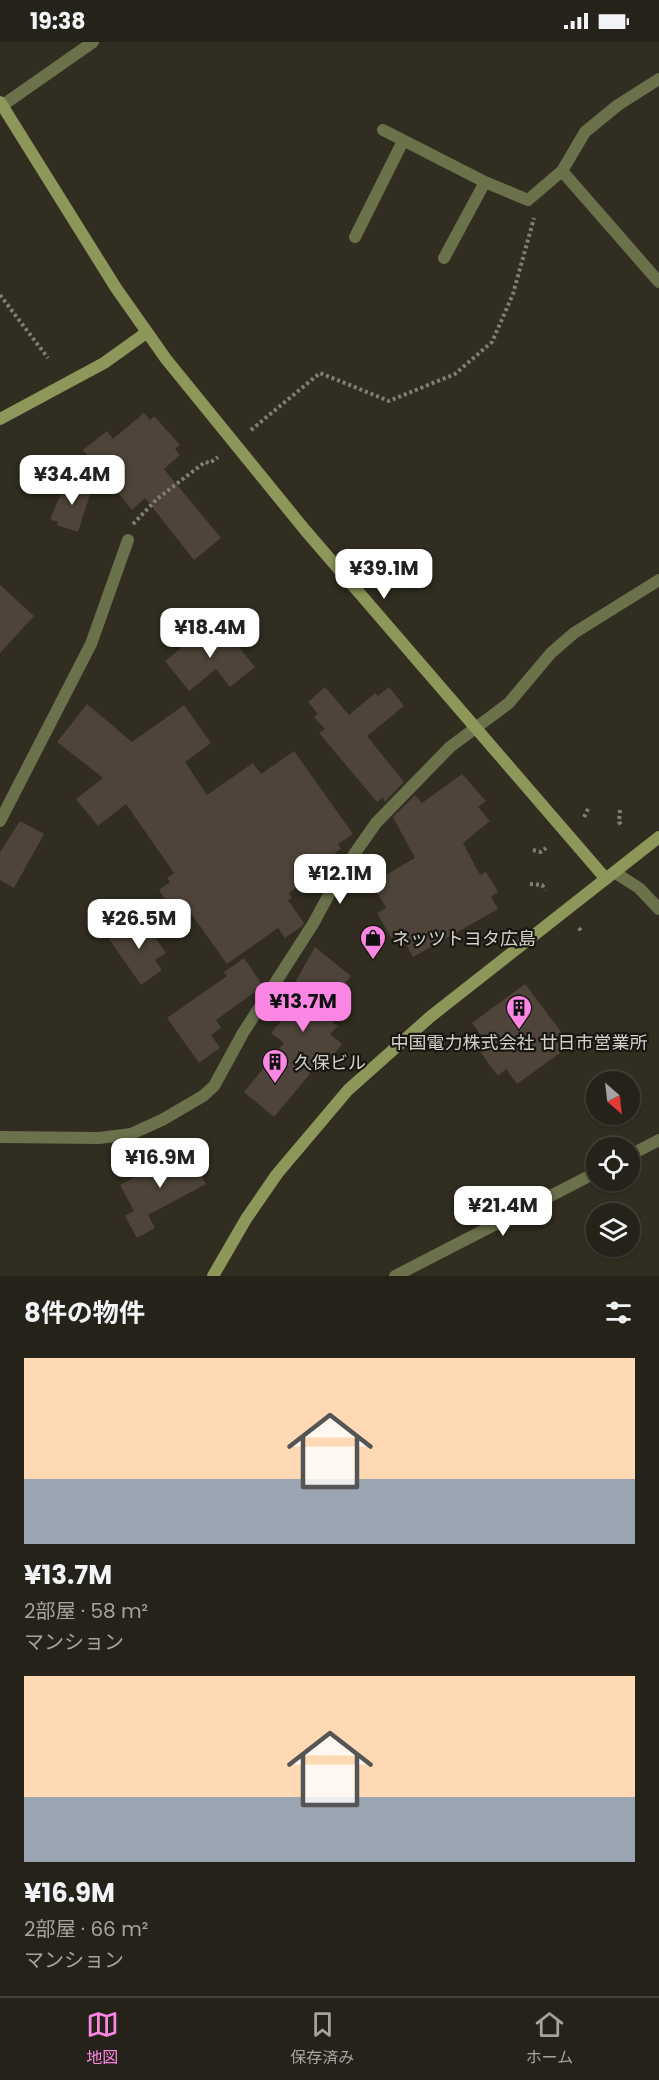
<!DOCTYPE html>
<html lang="ja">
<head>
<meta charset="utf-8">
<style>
	:root { --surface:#252219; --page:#2d2a22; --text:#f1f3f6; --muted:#a3a4a2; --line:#423f38; --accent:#fc86e3 }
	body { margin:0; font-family:Poppins,"Noto Sans JP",sans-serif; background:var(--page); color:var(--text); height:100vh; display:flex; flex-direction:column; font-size:22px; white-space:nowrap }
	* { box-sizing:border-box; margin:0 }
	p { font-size:20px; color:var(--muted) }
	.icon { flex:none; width:33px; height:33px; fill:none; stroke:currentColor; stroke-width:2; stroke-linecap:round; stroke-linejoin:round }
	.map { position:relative; height:1234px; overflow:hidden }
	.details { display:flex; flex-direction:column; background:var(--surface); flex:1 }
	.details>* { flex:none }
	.needle { width:39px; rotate:152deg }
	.fabs { position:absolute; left:586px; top:1029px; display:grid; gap:12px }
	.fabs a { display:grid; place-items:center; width:54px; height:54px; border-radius:50%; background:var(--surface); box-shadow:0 2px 4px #0004,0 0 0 2px var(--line); font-size:30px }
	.price { position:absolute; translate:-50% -51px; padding:0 14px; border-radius:12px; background:#fff; color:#222; font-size:20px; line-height:39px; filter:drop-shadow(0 2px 3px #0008) }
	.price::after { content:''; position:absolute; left:50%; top:36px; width:18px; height:14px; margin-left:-9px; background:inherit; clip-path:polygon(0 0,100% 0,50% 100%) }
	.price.on { background:var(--accent); color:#111 }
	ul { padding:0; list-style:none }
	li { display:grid; align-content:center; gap:12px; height:318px; padding:0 24px }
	li span { display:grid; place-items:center; height:186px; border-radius:0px; color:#555 }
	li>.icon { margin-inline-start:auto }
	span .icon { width:108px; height:108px; fill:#fffc; stroke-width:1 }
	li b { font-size:26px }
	h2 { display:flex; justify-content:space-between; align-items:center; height:72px; padding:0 24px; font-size:26px }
	.status { display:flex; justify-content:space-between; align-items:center; height:42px; padding:0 30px; background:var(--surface); direction:ltr }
	.status svg { height:16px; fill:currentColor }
	.menu { display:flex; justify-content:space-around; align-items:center; height:84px; border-top:2px solid var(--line); background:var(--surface); font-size:16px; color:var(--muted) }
	.menu a { display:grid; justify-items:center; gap:3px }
	.menu .on { color:var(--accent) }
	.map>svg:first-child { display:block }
	.building { fill:#4e4439 }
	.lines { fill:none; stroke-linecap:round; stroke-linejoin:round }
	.path { stroke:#817e73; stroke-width:4; stroke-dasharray:3 3; stroke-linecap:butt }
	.street { stroke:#6b714b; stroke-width:12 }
	.secondary { stroke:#8d9759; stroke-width:12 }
	.labels { text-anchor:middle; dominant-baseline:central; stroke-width:4.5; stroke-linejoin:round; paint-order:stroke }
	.poi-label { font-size:18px; fill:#d3d1c9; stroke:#171610; text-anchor:start }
</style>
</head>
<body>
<div class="status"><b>19:38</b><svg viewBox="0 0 49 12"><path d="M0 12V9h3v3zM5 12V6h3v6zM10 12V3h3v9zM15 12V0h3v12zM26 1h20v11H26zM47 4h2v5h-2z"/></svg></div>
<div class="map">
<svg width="659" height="1234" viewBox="0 0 659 1234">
	<rect width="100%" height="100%" fill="#312d21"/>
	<!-- building -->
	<path class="building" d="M 144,371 L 150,378 L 154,374 L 180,403 L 175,407 L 180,413 L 164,427 L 221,496 L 194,518 L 145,456 L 132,468 L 83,408 L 107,389 L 113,397 Z
		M 67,438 L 92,446 L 78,490 L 57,483 L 58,480 L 50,477 Z
		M 0,543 L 34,574 L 0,611 Z
		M 212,581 L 224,596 L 229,593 L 255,625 L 230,645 L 216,627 L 189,649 L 165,619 Z
		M 325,645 L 349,673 L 375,651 L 378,654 L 389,645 L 404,664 L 367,694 L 404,740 L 385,760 L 383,755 L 377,760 L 319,691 L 325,687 L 314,675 L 318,672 L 308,660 Z
		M 87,662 L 132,700 L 184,663 L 211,701 L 185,720 L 207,753 L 253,721 L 261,732 L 294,709 L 353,792 L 338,802 L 341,807 L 324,819 L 328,824 L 289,851 L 292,856 L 288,858 L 304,881 L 302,884 L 285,896 L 278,886 L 227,922 L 185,863 L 174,871 L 159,848 L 170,840 L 167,836 L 174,831 L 126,762 L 98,784 L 76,757 L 103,736 L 57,700 Z
		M 462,732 L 486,759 L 478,765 L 490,779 L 463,801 L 480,833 L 486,830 L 498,850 L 491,855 L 498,867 L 413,915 L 400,891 L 391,896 L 377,871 L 386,866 L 372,841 L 415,816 L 393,775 L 415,753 L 422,761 Z
		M 20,779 L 44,792 L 14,846 L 0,838 L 0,810 Z
		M 141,875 L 166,911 L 155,918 L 162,928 L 141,943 L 109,897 Z
		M 315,905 L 351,934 L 336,952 L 348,961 L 332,980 L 338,984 L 330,992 L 342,1002 L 320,1030 L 315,1026 L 274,1075 L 244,1050 L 284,1001 L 271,991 L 290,968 L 283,962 Z
		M 244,916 L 263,944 L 216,978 L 221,986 L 211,993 L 220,1006 L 199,1021 L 167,976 L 227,934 L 224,930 Z
		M 525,942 L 571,1003 L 517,1042 L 506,1027 L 498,1034 L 475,1003 L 483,996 L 472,981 Z
		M 187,1107 L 206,1142 L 148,1173 L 155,1186 L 137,1196 L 125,1174 L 134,1169 L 120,1143 Z"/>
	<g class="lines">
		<!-- path -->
		<path class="path" d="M 0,253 L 48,316
			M 251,388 L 320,331 L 389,359 L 455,332 L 492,300 L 513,252 L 534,176
			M 133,482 L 157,457 L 205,420 L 210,421 L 218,415
			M 620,768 L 619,780 L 622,784
			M 584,775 L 589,765
			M 533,808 L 541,810 L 546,806
			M 530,842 L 542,843 L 546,848
			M 579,886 L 582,890"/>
		<!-- street -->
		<path class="street" d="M 0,65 L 93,0
			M 383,88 L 485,140 L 528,158 L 562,129 L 585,90 L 618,63 L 659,37
			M 562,129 L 659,240
			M 355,195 L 403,99
			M 444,216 L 485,140
			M 0,779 L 91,602 L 128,498
			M 614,830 L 639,846 L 659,867
			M 0,1095 L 99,1096 L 131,1092 L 162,1078 L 203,1054 L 214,1044 L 243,991 L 313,882 L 339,834 L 376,781 L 450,705 L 509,661 L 551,611 L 574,591 L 659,538
			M 630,1113 L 659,1098
			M 395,1234 L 597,1130"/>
		<!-- secondary -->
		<path class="secondary" d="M 0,60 L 116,246 L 166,317 L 305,488 L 606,837
			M 0,377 L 104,321 L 146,291
			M 213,1234 L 246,1177 L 277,1132 L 348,1048 L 430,975 L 659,795"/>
	</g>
	<!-- icons -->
	<defs>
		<symbol id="shop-pin" viewBox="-11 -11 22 30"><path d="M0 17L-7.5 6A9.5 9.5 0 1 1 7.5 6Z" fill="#fc86e3" stroke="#171610"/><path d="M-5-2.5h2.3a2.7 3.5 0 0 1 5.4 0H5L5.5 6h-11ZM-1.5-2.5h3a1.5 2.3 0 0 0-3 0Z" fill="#111"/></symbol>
		<symbol id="building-pin" viewBox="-11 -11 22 30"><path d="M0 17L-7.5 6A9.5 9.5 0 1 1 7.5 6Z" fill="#fc86e3" stroke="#171610"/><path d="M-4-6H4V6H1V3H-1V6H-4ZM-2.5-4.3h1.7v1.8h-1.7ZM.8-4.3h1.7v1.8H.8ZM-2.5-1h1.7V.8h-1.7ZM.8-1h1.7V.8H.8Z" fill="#111"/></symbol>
	</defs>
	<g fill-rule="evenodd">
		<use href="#shop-pin" x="358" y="881" width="30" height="40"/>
		<use href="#building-pin" x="504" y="951" width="30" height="40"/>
		<use href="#building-pin" x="260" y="1005" width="30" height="40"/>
	</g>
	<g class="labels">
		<!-- poi labels -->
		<g class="poi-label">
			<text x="392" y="896">ネッツトヨタ広島</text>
			<text x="519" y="1000" text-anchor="middle">中国電力株式会社 廿日市営業所</text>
			<text x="294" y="1020">久保ビル</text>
		</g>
	</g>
</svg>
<div class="fabs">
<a><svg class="needle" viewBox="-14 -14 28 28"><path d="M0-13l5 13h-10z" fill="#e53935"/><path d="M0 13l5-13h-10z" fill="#a3a4a2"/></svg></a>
<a><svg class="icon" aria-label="locate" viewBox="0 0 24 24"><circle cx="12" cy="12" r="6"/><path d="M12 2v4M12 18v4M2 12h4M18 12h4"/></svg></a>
<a><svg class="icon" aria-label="layers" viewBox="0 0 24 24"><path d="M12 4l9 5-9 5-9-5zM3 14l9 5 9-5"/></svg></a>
</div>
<b class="price" style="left:72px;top:464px">¥34.4M</b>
<b class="price" style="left:384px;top:558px">¥39.1M</b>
<b class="price" style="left:210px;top:617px">¥18.4M</b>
<b class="price" style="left:340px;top:863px">¥12.1M</b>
<b class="price" style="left:139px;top:908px">¥26.5M</b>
<b class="price on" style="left:303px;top:991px">¥13.7M</b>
<b class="price" style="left:160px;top:1147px">¥16.9M</b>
<b class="price" style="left:503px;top:1195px">¥21.4M</b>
</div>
<section class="details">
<h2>8件の物件<svg class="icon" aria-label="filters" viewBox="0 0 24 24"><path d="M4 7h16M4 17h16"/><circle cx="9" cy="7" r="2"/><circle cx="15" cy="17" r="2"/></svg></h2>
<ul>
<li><span style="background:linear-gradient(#ffd9b3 65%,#9aa5b1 0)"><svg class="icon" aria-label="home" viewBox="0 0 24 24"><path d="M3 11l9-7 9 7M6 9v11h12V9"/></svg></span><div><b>¥13.7M</b><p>2部屋 · 58 m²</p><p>マンション</p></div></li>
<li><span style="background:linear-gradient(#ffd9b3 65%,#9aa5b1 0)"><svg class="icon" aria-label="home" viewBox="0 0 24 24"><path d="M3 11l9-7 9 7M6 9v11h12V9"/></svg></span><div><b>¥16.9M</b><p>2部屋 · 66 m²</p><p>マンション</p></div></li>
</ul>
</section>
<nav class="menu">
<a class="on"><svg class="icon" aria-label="map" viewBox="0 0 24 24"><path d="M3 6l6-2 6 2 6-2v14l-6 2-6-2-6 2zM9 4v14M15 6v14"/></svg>地図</a>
<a><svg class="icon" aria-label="saved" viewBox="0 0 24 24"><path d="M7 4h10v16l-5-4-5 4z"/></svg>保存済み</a>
<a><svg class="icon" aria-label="home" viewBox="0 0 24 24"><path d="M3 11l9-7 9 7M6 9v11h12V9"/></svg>ホーム</a>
</nav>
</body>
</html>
